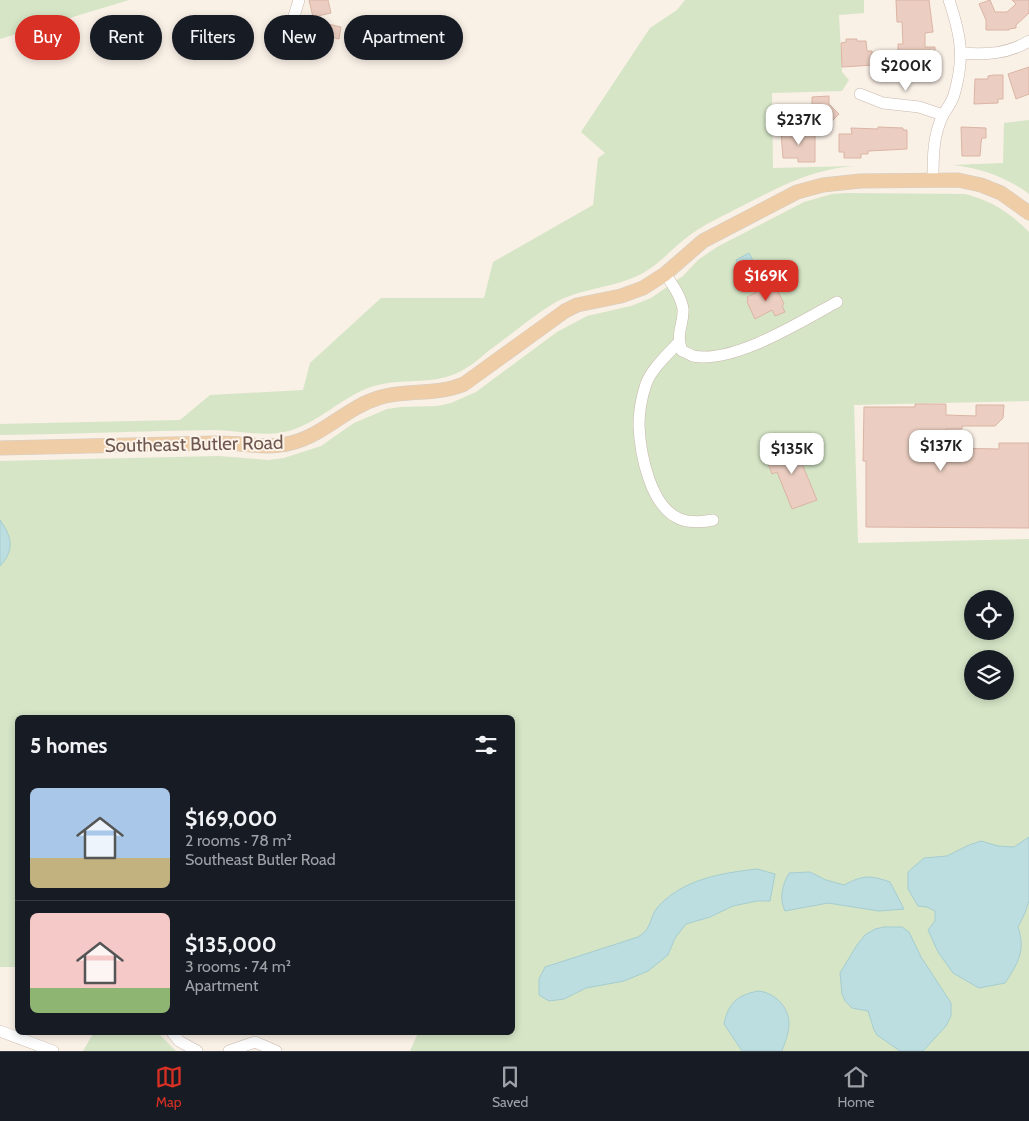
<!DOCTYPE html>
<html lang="en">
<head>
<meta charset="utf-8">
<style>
	:root { --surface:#171b24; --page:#20242c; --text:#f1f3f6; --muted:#9ea1a6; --line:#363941; --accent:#d93025 }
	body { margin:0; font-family:Cabin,sans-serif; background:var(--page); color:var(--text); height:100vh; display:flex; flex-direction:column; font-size:19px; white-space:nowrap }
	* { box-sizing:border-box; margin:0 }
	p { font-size:16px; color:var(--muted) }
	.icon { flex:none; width:28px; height:28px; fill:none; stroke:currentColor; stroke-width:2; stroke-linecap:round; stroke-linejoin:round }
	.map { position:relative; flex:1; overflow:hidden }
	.sheet { position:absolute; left:15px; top:715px; width:500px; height:320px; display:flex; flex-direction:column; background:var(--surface); border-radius:8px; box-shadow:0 2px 8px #0003 }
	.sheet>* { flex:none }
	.hud { position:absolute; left:15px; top:15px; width:500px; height:45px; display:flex; gap:10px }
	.controls { position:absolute; left:964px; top:590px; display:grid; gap:10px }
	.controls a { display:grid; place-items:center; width:50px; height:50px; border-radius:50%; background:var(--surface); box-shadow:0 2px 8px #0003; font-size:25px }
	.price { position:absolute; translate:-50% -42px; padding:0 11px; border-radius:10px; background:#fff; color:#222; font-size:16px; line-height:32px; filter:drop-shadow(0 1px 2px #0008) }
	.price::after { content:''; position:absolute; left:50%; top:30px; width:15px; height:11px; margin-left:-8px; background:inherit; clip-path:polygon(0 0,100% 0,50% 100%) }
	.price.on { background:var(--accent); color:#fff }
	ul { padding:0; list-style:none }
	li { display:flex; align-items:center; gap:15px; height:125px; padding:0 15px }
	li+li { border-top:1px solid var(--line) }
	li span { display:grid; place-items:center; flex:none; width:140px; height:100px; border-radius:8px; color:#555 }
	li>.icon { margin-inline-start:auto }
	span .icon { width:60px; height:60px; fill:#fffc; stroke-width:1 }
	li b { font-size:21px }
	h2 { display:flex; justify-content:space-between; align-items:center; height:60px; padding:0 15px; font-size:21px }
	.chip { padding:0 18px; border-radius:22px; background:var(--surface); box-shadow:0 2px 8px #0003; font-size:18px; line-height:45px }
	.chip.on { background:var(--accent); color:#fff }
	.tab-bar { display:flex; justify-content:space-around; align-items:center; height:70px; border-top:1px solid var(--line); background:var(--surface); font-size:14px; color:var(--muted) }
	.tab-bar a { display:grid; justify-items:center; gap:2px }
	.tab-bar .on { color:var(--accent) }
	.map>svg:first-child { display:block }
	.green { fill:#d5e5c6; fill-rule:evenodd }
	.water { fill:#bddee0; stroke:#a5cdd0 }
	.building { fill:#ebcec1; stroke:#dbb4a4 }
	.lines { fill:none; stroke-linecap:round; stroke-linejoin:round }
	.minor-casing { stroke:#c9b8ad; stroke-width:12 }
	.major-casing { stroke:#d4cdca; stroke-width:15 }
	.minor { stroke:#fff; stroke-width:11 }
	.major { stroke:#efcea7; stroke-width:14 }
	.labels { text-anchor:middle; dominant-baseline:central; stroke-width:4; stroke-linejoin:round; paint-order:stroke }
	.street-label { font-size:19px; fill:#6f574e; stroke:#fcf4eb }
</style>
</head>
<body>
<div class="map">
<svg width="1029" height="1051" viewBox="0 0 1029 1051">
	<rect width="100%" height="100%" fill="#f9f0e6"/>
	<!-- green -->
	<path class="green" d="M 0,0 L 129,0 L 0,39 Z
		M 685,0 L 864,0 L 864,13 L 839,15 L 842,72 L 849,80 L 842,91 L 772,93 L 773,168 L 856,166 C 812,169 781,186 742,206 C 725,215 706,223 690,235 C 673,247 661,263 643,273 C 614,289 580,287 551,305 C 529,319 508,337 487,352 C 478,360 468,368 457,373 C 431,385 401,378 374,386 C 341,396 318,425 284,432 C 260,437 238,430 214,430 C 143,431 71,434 0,435 L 0,424 L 180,420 L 210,395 L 303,390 L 310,363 L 381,298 L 484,298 L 493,262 L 593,205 L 598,158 L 605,153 L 581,132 L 650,28 L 677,10 Z
		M 1029,120 L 1029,194 C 1006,177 981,168 953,165 L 1003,163 L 1004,123 Z
		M 846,193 L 965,194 C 992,201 1009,212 1029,232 L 1029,401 L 854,405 L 858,543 L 1029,539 L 1029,1051 L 410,1051 L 418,1033 L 512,1032 L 512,718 L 18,718 L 17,967 L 0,967 L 0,461 L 219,456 L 268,460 L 284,458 L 321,446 L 354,423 L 387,409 L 401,407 L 437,406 L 451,403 L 476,392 L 557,332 L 587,316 L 631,306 L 651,298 L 683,276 L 698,260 L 717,247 L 804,202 L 832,194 ZM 972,599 L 1005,599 L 1005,631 L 972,631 ZM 972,659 L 1005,659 L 1005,691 L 972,691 Z
		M 94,1032 L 158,1033 L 176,1051 L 83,1051 Z"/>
	<!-- water -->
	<path class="water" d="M 749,253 L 762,278 L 746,286 L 744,281 L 746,279 L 736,260 Z
		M 0,520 C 12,537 15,550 0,566 Z
		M 1029,837 L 1029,901 L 1025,913 L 1018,927 C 1026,951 1018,963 1005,983 L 979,988 L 953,973 L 938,952 L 928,930 L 935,921 L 935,911 L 927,907 L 918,906 L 908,889 L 908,872 L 924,858 L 947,856 L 969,845 L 981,841 L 998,846 L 1014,847 Z
		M 757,869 L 775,874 L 770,901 L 757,901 L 733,906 L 710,917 L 686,924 L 675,938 L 668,955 L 648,971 L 624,981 L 586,988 L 564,999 L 549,1001 L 539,995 L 539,979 L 545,967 L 638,937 C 641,935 645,932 647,929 C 651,923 652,914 657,908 C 682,879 722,873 757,869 Z
		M 810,872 L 826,880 L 844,885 C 863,875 870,875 890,882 L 904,909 L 879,911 L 828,903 L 785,911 C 779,898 782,886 789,873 Z
		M 884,927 L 902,927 L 909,932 L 921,957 L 951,1003 L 951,1016 L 946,1026 L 923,1051 L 900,1051 L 877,1035 L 874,1030 L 868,1011 L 852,1008 L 845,1001 L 842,994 L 840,973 L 857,945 L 865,935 L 875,929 Z
		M 758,991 C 774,992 789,1007 789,1023 C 789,1033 785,1042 782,1051 L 742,1051 L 724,1024 C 728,1003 738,995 758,991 Z"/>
	<!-- building -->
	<path class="building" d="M 309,0 L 328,0 L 331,13 L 313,17 Z
		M 896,0 L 929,0 L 933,32 L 925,33 L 925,47 L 935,47 L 935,64 L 930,64 L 931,80 L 908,82 L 908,62 L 898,62 L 898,44 L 903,44 L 902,22 L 897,22 Z
		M 990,0 L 995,12 L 1007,12 L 1016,4 L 1012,0 L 1029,0 L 1029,13 L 1016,25 L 1016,28 L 1009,29 L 1009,30 L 986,30 L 986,20 L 979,4 Z
		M 315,21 L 341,27 L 339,39 L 326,36 L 317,46 L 308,37 L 317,27 Z
		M 846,39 L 857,39 L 857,41 L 866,41 L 867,51 L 872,51 L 873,65 L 842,67 L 841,43 L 846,42 Z
		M 1029,67 L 1029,94 L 1016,99 L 1008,74 Z
		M 994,75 L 1003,75 L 1003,99 L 998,99 L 998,103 L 974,104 L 975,79 L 988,79 L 988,76 Z
		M 829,96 L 829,104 L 839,114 L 832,121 L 814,121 L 814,114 L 812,114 L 812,97 Z
		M 878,127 L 903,128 L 903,130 L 907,130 L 907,149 L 868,151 L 868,154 L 861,154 L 861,158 L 844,158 L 844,152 L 839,152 L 839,134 L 852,134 L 851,128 L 878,129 Z
		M 961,127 L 986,128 L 986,138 L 982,138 L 981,143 L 980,156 L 962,156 Z
		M 795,131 L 815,131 L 815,162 L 798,162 L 798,158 L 783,158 L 781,132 Z
		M 774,283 L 784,304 L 782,306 L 785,312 L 775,316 L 772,310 L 755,319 L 747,302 L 748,301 L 747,297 Z
		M 915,404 L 946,404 L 946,415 L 976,416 L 976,405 L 1004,405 L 1003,418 L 995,426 L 962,426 L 962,429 L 946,429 L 946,448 L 999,449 L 999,443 L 1029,443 L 1029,528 L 866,527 L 866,461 L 863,461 L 864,407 L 915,407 Z
		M 797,443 L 803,458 L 800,459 L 817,500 L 792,509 L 777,472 L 772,474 L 765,455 Z"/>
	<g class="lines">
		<defs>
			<path id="minor" d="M 294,16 L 299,0
				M 961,53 C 985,55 1008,54 1029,41
				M 860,94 L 883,103 L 919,107 L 943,115
				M 933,179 C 933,157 933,135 943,115 C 947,108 952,102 954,95 C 965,57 961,36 949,0
				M 665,274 C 672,284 681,296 683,309 C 684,325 675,333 682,351 C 686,352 690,355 693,356 C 734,364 802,321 837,302
				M 679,342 C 668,354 652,368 646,384 C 642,396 639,412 639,425 C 640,453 650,507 680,519 C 690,523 703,522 713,520
				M 0,1031 L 53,1051
				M 172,1032 L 179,1041 L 197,1051
				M 229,1051 L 255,1042 L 276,1051"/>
			<path id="major" d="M 0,448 C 72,446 144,444 216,443 C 242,442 265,450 291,443 C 324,435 346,408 378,398 C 406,389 436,396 464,384 L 565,311 L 577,305 L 621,296 L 643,288 L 665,274 L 703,241 L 797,192 L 823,185 L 860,181 L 958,180 L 981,185 L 1001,193 L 1029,213"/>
		</defs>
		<!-- minor casing -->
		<use href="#minor" class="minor-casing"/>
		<!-- major casing -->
		<use href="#major" class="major-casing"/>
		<!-- minor -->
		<use href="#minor" class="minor"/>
		<!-- major -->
		<use href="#major" class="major"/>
	</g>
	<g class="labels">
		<!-- street labels -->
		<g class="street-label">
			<text transform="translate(194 444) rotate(-1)">Southeast Butler Road</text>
		</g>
	</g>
</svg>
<div class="controls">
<a><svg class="icon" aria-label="locate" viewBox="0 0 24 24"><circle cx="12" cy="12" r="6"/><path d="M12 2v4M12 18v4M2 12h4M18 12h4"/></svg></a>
<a><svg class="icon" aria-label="layers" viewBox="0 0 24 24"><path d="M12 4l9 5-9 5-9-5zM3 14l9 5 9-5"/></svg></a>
</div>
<b class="price" style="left:906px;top:92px">$200K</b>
<b class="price" style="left:799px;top:146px">$237K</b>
<b class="price on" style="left:766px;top:302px">$169K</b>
<b class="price" style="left:941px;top:472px">$137K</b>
<b class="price" style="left:792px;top:475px">$135K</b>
<div class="hud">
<a class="chip on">Buy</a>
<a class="chip">Rent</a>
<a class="chip">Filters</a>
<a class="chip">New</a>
<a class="chip">Apartment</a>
</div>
<section class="sheet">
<h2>5 homes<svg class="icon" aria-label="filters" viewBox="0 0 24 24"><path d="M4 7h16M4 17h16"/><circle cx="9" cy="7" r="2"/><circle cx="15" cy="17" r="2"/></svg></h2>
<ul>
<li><span style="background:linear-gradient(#a9c7e8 70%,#c2b280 0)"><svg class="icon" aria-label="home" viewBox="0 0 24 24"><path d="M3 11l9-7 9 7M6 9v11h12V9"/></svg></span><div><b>$169,000</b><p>2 rooms · 78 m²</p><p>Southeast Butler Road</p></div></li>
<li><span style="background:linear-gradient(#f6c9c9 75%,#8fb573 0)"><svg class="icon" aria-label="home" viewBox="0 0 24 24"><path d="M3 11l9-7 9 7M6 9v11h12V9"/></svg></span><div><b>$135,000</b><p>3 rooms · 74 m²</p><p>Apartment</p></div></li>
</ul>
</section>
</div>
<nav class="tab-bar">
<a class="on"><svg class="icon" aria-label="map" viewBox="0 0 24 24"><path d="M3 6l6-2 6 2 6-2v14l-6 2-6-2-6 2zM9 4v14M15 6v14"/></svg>Map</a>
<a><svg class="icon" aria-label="saved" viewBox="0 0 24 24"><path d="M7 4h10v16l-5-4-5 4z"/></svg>Saved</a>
<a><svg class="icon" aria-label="home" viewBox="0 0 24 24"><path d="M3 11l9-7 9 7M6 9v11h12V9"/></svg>Home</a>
</nav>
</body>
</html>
